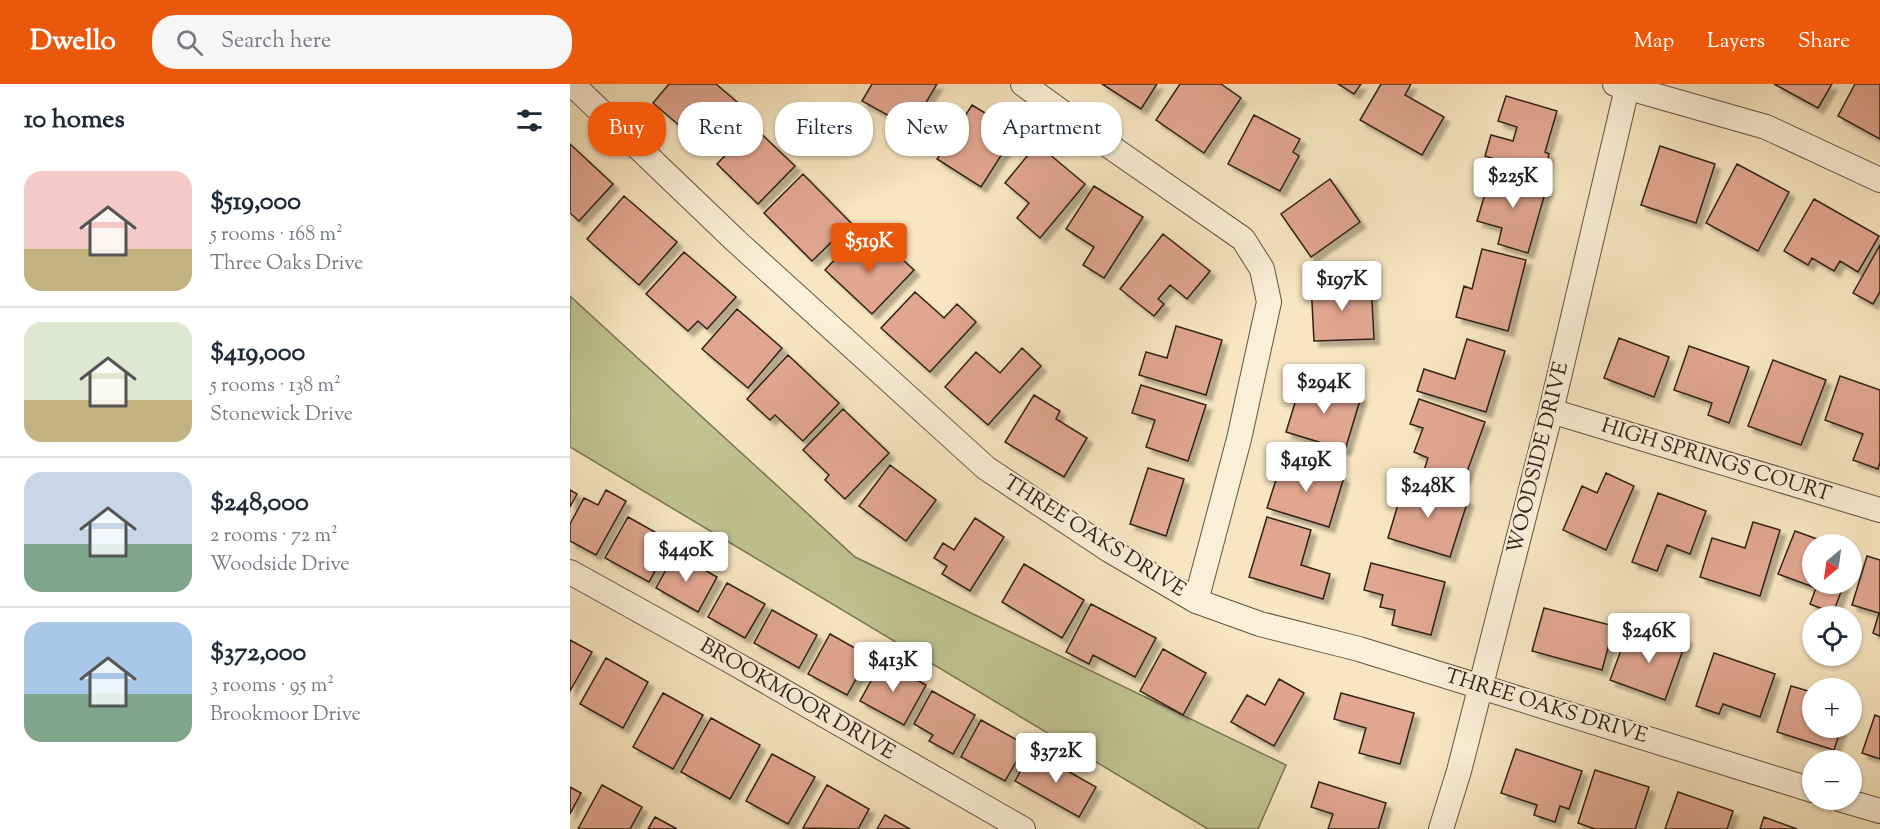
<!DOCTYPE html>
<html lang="en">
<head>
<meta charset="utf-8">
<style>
	:root { --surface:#fff; --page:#f6f6f7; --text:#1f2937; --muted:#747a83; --line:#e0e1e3; --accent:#ea580c }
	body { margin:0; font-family:"Sorts Mill Goudy",serif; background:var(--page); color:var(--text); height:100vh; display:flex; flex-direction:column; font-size:22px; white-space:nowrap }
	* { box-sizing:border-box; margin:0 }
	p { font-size:20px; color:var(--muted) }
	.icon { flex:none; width:33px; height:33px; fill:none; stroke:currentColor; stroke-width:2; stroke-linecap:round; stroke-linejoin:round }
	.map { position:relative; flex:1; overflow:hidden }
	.side { display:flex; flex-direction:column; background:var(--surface); width:570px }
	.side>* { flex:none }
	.hud { position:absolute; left:18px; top:18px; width:570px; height:54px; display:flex; gap:12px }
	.needle { width:39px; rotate:209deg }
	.fabs { position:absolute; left:1232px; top:450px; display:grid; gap:12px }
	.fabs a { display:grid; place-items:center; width:60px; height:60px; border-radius:50%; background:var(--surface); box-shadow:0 2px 4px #0004; font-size:30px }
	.price { position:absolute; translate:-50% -51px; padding:0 14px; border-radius:6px; background:#fff; color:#222; font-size:20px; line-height:39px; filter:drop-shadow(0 2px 3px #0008) }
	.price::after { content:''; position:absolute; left:50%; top:36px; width:18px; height:14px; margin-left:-9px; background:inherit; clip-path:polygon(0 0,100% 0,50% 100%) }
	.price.on { background:var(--accent); color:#fff }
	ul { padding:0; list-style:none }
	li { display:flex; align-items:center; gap:18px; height:150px; padding:0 24px }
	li+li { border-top:2px solid var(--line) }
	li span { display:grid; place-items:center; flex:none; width:168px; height:120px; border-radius:18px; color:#555 }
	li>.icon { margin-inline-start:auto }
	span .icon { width:72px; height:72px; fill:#fffc; stroke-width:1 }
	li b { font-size:26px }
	h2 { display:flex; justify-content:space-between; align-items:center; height:72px; padding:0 24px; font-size:26px }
	.tag { padding:0 21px; border-radius:24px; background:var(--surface); box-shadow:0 2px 4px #0004; font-size:21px; line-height:54px }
	.tag.on { background:var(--accent); color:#fff }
	header { display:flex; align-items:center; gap:36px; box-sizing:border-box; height:84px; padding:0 30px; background:var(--accent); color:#fff }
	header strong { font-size:28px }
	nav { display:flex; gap:33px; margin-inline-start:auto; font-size:21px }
	.search { width:420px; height:54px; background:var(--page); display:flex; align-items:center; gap:15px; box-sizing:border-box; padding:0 21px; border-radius:24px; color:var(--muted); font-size:22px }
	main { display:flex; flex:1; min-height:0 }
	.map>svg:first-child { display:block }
	.green { fill:#bfc491; stroke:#787355; stroke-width:1.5 }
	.building { fill:#e1a690; stroke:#312219; stroke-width:1.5; filter:url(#shadow) }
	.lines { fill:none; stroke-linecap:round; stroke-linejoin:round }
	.minor-casing { stroke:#625343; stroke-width:26 }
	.minor { stroke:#faefd7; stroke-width:24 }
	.labels { text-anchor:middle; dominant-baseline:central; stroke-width:4.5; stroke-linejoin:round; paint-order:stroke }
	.street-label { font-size:21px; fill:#312219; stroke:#faefd7 }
</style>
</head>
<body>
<header>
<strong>Dwello</strong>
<div class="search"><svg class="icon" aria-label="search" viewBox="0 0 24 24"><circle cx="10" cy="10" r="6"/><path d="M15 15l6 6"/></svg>Search here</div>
<nav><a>Map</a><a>Layers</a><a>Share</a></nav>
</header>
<main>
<section class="side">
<h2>10 homes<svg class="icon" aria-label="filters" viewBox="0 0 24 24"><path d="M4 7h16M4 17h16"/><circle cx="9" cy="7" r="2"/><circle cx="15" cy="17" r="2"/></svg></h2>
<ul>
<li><span style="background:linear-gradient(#f6c9c9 65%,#c2b280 0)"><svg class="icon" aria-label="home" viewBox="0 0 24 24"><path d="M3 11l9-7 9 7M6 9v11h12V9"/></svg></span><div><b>$519,000</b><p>5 rooms · 168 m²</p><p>Three Oaks Drive</p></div></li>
<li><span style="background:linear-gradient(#dfe7d0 65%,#c2b280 0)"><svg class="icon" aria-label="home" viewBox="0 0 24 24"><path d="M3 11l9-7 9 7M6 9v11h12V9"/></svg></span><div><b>$419,000</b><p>5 rooms · 138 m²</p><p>Stonewick Drive</p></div></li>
<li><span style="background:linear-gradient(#c9d6e8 60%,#7fa58c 0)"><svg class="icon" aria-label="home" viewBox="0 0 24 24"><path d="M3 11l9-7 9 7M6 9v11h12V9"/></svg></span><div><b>$248,000</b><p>2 rooms · 72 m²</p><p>Woodside Drive</p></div></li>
<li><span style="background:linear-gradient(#a9c7e8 60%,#7fa58c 0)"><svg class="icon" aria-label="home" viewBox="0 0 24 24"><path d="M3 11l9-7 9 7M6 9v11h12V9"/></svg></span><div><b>$372,000</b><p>3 rooms · 95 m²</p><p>Brookmoor Drive</p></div></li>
</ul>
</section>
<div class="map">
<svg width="1310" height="745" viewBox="0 0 1310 745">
	<defs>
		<filter id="shadow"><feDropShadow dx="5.5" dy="5.5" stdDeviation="1.5" flood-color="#0004"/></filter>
	</defs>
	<rect width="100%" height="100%" fill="#f7e6c1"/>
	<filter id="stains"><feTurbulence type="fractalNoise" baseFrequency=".00333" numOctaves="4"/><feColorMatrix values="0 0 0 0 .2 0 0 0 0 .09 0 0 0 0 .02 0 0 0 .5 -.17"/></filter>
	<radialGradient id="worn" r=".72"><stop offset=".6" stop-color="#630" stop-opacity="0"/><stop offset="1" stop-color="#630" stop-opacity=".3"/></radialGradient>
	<!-- green -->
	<path class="green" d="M 0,212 L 285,473 L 716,681 L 688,745 L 638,745 L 0,363 Z"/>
	<!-- building -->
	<path class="building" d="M 99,0 L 146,0 L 173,23 L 137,65 L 83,19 Z
		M 302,0 L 367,0 L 341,44 L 292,17 Z
		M 532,0 L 587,0 L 571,25 Z
		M 610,0 L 651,0 L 671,14 L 634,69 L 586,36 Z
		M 768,0 L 791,0 L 784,10 Z
		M 811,0 L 841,0 L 835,11 L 874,33 L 852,71 L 790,36 Z
		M 1204,0 L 1262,0 L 1248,24 Z
		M 1285,0 L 1310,0 L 1310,55 L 1268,32 Z
		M 936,12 L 987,27 L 975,68 L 979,70 L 974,90 L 915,72 L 921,51 L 943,57 L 947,43 L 928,37 Z
		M 402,21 L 446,48 L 411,103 L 367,75 Z
		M 684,31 L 730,55 L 723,68 L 729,72 L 710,107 L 658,80 Z
		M 183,42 L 225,82 L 188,120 L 147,80 Z
		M 0,60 L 43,100 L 9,137 L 0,129 Z
		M 467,60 L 515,100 L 470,154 L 447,134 L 459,119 L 435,99 Z
		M 1090,62 L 1145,80 L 1126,139 L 1071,121 Z
		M 1167,80 L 1219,108 L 1188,167 L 1136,139 Z
		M 922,86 L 977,102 L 958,169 L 928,160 L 932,144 L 907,137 Z
		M 233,90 L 281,139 L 242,177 L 194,129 Z
		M 760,95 L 790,138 L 741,173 L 711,130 Z
		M 524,102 L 573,133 L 534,194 L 513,181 L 524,163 L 496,145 Z
		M 54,112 L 107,158 L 69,201 L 17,155 Z
		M 1244,115 L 1309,152 L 1288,188 L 1270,177 L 1264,187 L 1242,174 L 1238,181 L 1214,167 Z
		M 593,150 L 640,187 L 617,215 L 600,201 L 588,215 L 594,220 L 584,232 L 550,205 Z
		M 285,154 L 308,176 L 320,164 L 344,186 L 302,230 L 255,186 Z
		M 1310,161 L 1310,208 L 1303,220 L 1283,209 Z
		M 912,165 L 956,176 L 938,247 L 886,233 L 894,202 L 902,205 Z
		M 114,168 L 166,213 L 137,245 L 128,237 L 118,247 L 76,210 Z
		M 801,198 L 804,255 L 744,257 L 741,200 Z
		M 345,208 L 374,234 L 387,220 L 406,238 L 360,288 L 311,244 Z
		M 167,225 L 212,264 L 178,304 L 132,265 Z
		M 606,242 L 652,256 L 636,311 L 569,291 L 576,268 L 597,274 Z
		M 1049,254 L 1099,273 L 1084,313 L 1034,294 Z
		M 897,255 L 935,267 L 916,328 L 847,307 L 854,285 L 885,295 Z
		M 1119,262 L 1179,283 L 1159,339 L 1138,331 L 1142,319 L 1104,306 Z
		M 452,264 L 471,282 L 418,341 L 375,303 L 406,268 L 430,289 Z
		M 218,271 L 269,319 L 233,357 L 205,331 L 200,336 L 177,315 Z
		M 1203,276 L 1256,296 L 1231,361 L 1178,342 Z
		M 1270,292 L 1310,306 L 1310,378 L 1308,385 L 1283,376 L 1293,350 L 1255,336 Z
		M 732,296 L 791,313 L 775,366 L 716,348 Z
		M 571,301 L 636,321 L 618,377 L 576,363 L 585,336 L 562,329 Z
		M 464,311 L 490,327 L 486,335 L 517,354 L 494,393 L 435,358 Z
		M 849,315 L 915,338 L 894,396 L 880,391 L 876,401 L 852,392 L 858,374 L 844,368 L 853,344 L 840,340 Z
		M 273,325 L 319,369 L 275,415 L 255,396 L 259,391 L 233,366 Z
		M 713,374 L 774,393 L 759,443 L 697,424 Z
		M 320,381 L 366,416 L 336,457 L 289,422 Z
		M 578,384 L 614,395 L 596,452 L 560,440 Z
		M 1036,389 L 1064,402 L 1036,466 L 993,446 L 1012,402 L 1027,409 Z
		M 835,397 L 898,416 L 880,473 L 818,454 Z
		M 0,406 L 7,410 L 0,423 Z
		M 36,406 L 56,417 L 26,471 L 0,457 L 0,440 L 14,414 L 28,421 Z
		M 1088,409 L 1136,427 L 1120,470 L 1097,461 L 1087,487 L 1062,478 Z
		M 58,433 L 101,457 L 79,498 L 35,474 Z
		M 697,433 L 741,446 L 731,481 L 760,490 L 753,515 L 679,493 Z
		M 405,434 L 434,453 L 400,507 L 372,490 L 377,482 L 364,474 L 373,459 L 384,466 Z
		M 1183,438 L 1210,446 L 1190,512 L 1130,493 L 1142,454 L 1175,464 Z
		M 1225,447 L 1261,460 L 1242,460 L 1242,500 L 1274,500 L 1263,529 L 1240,520 L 1246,504 L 1208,490 Z
		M 105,469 L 147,493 L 128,528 L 86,504 Z
		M 1297,472 L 1310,476 L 1310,552 L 1303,549 L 1309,529 L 1282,521 Z
		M 801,479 L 875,498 L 861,551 L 822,541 L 825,526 L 810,523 L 813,511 L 794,506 Z
		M 454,480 L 514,516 L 492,554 L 432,518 Z
		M 157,499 L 195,520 L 175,554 L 138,533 Z
		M 521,520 L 586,554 L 565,593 L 523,571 L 519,580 L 496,568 Z
		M 974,524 L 1044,542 L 1032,586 L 962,567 Z
		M 202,526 L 247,551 L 229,584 L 184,559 Z
		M 1092,546 L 1117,555 L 1095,616 L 1040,596 L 1057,550 L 1086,560 Z
		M 260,550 L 299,572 L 277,611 L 238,590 Z
		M 0,556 L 22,568 L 0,607 Z
		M 593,565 L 636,589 L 613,631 L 570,607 Z
		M 1144,569 L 1205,590 L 1190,633 L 1153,620 L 1149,630 L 1126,622 Z
		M 36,574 L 78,598 L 53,644 L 10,620 Z
		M 312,577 L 356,601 L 334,641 L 290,617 Z
		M 709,595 L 734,609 L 704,662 L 661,638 L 677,611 L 695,621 Z
		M 1221,602 L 1242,608 L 1242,644 L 1271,644 L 1264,666 L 1207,648 Z
		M 362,607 L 405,631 L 383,670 L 359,657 L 363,651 L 344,640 Z
		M 93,609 L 133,631 L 103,685 L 63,663 Z
		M 771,609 L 844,629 L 830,680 L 789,669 L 796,644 L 764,635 Z
		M 1305,631 L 1310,633 L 1310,675 L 1292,669 Z
		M 141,634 L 190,661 L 160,715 L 111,688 Z
		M 411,636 L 456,661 L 435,697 L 391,673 Z
		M 946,665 L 1012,687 L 999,725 L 990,722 L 985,738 L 964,731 L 967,721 L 931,709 Z
		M 462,667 L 526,703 L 509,733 L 445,697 Z
		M 202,670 L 245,693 L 218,740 L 176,717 Z
		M 1025,686 L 1079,703 L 1065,745 L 1025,745 L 1008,739 Z
		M 749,698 L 816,719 L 808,745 L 758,745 L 763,730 L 741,723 Z
		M 32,701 L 72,723 L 60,745 L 8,745 Z
		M 257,701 L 299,725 L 288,745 L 233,744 Z
		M 0,703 L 11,709 L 0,730 Z
		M 1108,708 L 1163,727 L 1157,745 L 1095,745 Z
		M 315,731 L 340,745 L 307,745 Z
		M 85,733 L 107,745 L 78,745 Z
		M 1194,733 L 1227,745 L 1190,745 Z"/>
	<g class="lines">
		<defs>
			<path id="minor" d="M 2,0 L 166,157 L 416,384 L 539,466 L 626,517 L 690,540 L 789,565 L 1242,706
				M 453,0 L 522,50 L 673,155 L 692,185 L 699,218 L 669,355 L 626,517
				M 1045,0 L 1196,43 L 1310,96
				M 981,327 L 1310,426
				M 0,488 L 164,579 L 453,745
				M 1272,716 L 1310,727
				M 871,745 L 889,687 L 981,327 L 1058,0"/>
		</defs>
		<!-- minor casing -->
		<use href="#minor" class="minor-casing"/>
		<!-- minor -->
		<use href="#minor" class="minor"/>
	</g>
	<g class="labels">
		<!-- street labels -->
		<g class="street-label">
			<text transform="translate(969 374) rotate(-76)">WOODSIDE DRIVE</text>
			<text transform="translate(1146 377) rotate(17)">HIGH SPRINGS COURT</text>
			<text transform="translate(524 453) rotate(32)">THREE OAKS DRIVE</text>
			<text transform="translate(227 616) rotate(30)">BROOKMOOR DRIVE</text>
			<text transform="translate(976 623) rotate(17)">THREE OAKS DRIVE</text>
		</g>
	</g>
	<rect width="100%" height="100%" filter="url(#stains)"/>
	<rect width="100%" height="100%" fill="url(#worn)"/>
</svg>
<div class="fabs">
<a><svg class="needle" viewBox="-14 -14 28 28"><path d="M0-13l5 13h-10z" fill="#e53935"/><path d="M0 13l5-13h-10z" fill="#747a83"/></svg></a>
<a><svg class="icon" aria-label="locate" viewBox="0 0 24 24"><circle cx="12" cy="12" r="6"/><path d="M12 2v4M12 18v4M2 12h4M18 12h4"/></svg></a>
<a>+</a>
<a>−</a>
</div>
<b class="price" style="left:943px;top:125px">$225K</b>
<b class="price on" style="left:299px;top:190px">$519K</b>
<b class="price" style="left:772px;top:228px">$197K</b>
<b class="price" style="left:754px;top:331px">$294K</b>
<b class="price" style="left:736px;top:409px">$419K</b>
<b class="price" style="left:858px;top:435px">$248K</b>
<b class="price" style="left:116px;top:499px">$440K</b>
<b class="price" style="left:1079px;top:580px">$246K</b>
<b class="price" style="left:323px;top:609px">$413K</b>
<b class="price" style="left:486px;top:700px">$372K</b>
<div class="hud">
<a class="tag on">Buy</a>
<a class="tag">Rent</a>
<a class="tag">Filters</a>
<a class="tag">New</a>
<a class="tag">Apartment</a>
</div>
</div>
</main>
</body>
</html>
